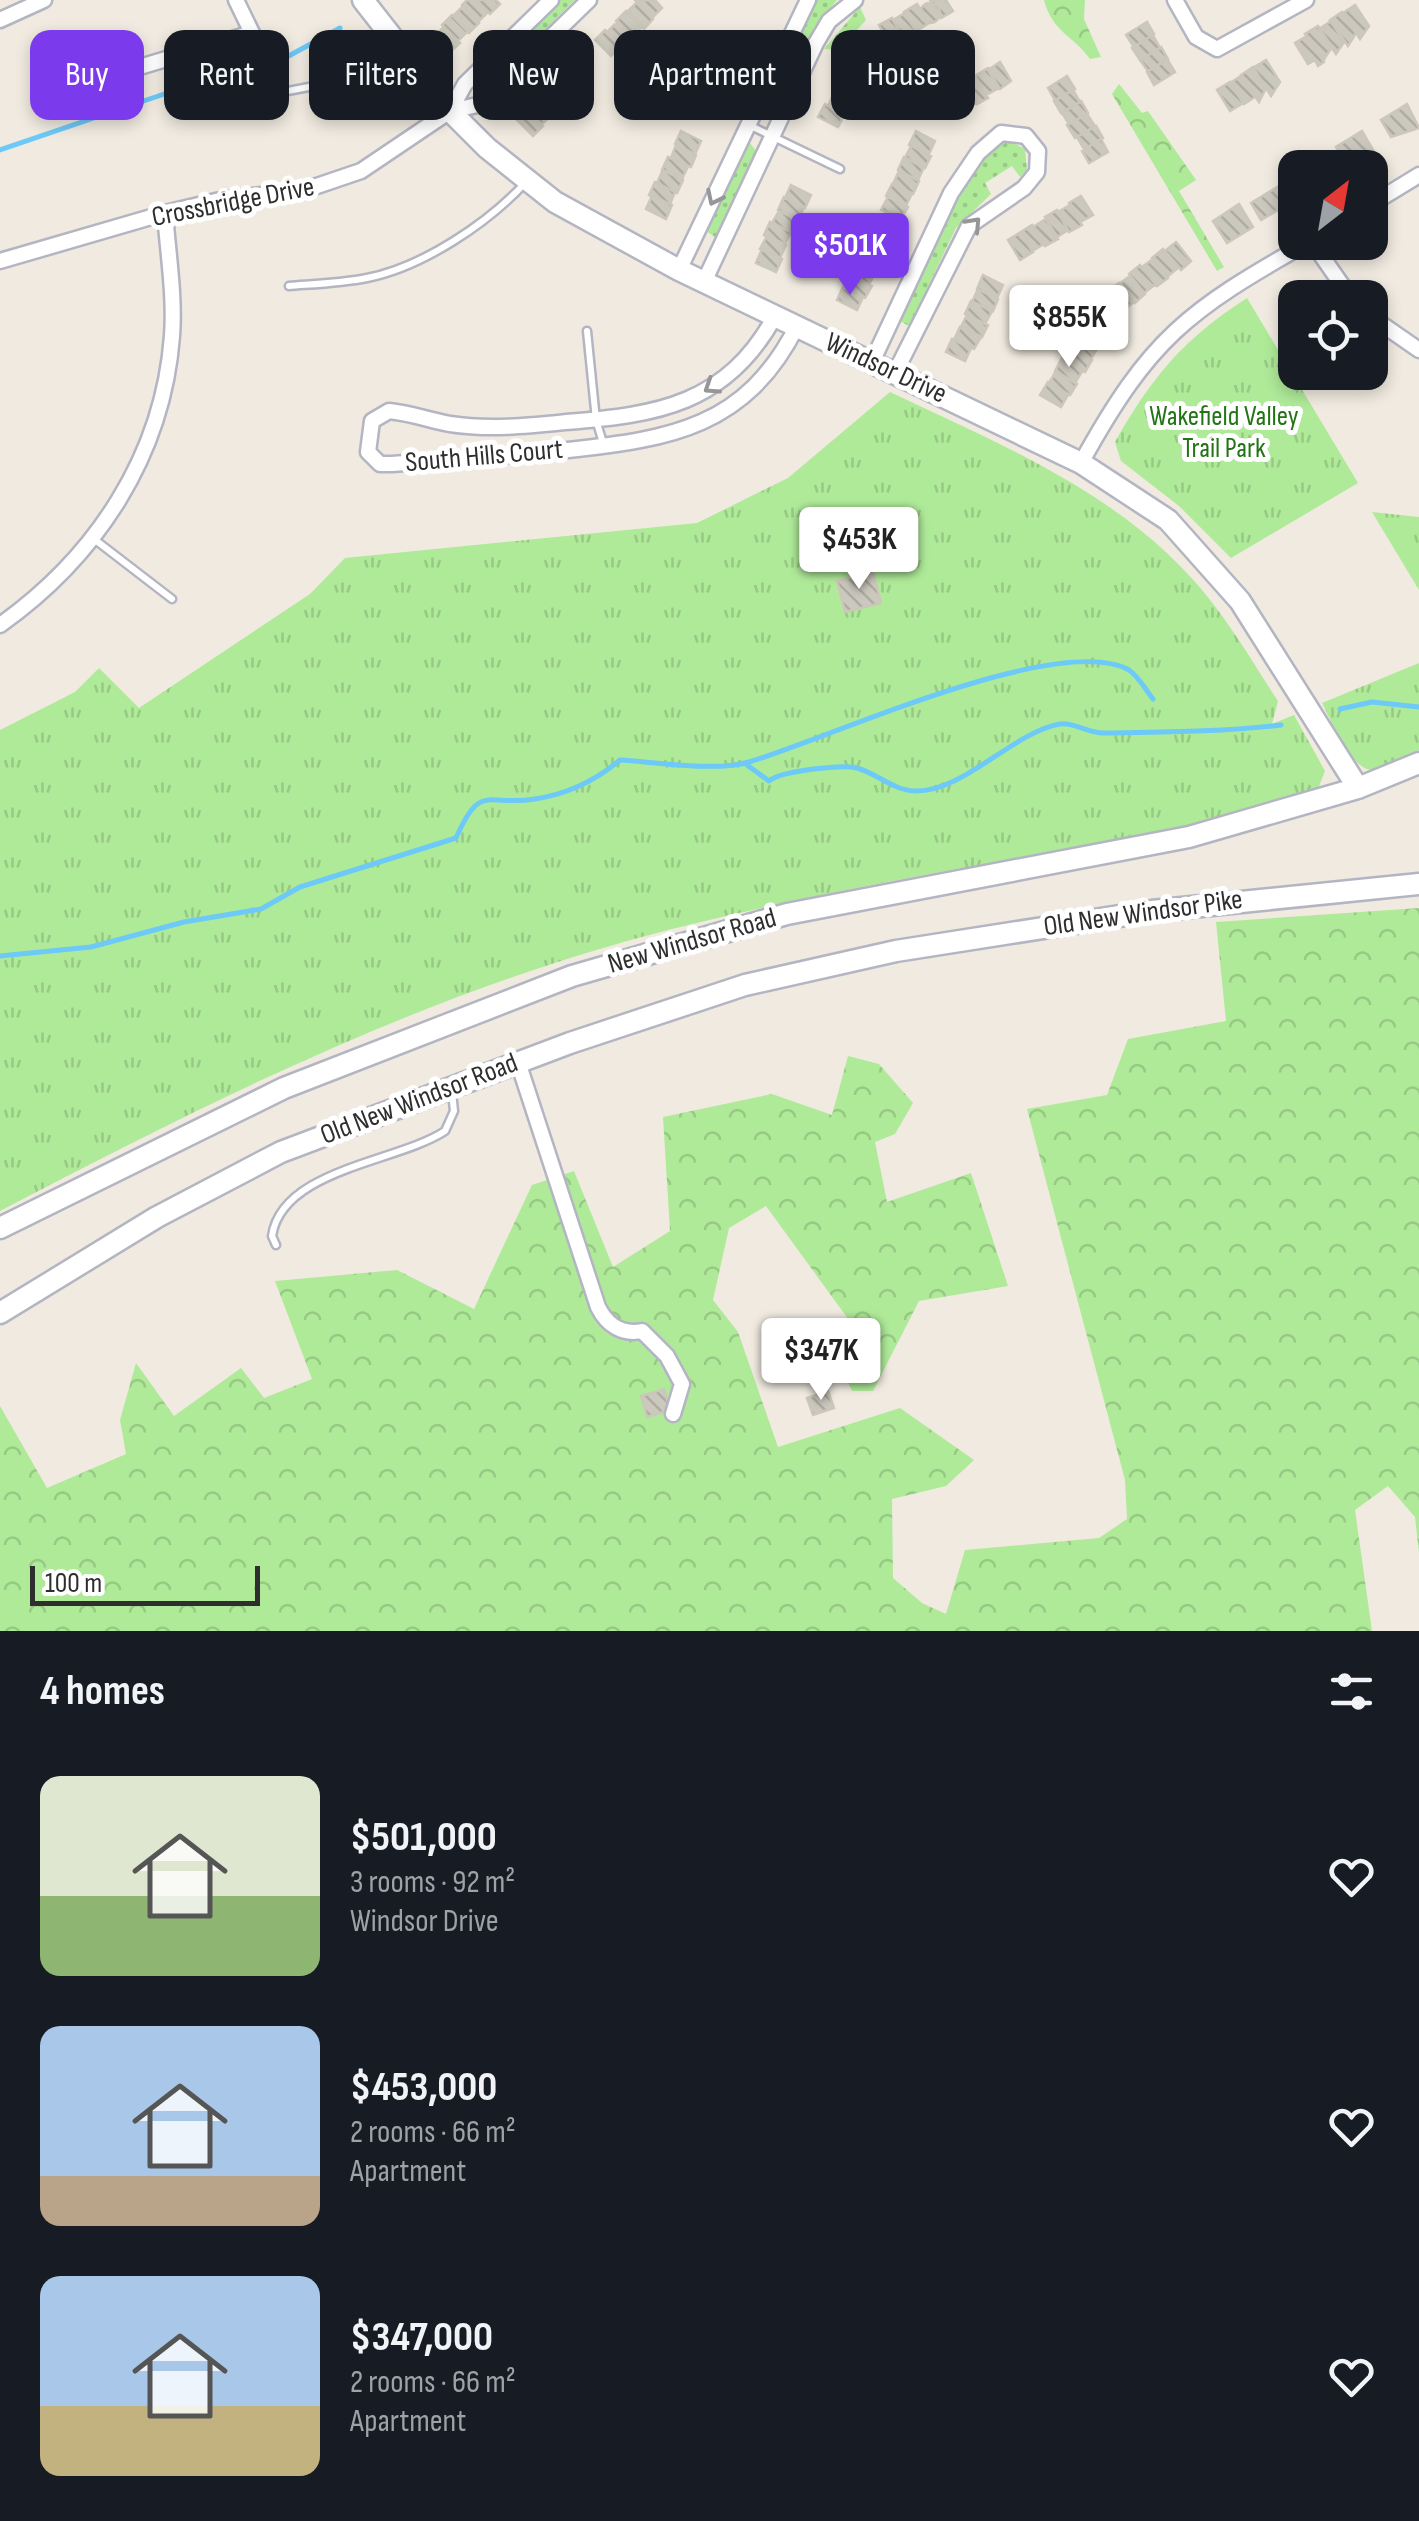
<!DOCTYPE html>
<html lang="en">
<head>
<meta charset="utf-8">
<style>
	:root { --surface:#171b24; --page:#242831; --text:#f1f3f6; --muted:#9ea1a6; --accent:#7c3aed }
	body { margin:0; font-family:"Sofia Sans Condensed",sans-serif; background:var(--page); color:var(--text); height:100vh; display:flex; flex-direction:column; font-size:38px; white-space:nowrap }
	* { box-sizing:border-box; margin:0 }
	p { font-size:32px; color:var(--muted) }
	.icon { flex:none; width:55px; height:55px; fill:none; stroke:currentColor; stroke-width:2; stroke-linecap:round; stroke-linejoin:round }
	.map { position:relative; height:1631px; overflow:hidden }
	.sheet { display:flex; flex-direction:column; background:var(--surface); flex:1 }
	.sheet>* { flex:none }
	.banner { position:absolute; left:30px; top:30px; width:1360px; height:90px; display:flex; gap:20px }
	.needle { width:65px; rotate:31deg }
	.buttons { position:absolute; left:1278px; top:150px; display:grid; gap:20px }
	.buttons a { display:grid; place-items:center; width:110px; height:110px; border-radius:20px; background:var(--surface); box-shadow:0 5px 15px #0003; font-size:50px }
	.scale { position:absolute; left:30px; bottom:25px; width:230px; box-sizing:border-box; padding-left:10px; border:5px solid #2e2e2e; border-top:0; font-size:28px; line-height:35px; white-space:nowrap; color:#2e2e2e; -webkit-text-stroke:8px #fff; paint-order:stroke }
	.price { position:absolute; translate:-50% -85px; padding:0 22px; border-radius:10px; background:#fff; color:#222; font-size:32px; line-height:65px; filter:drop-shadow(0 2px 5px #0008) }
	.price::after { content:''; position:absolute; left:50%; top:60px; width:30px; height:22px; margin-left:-15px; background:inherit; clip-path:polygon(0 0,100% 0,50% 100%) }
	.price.active { background:var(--accent); color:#fff }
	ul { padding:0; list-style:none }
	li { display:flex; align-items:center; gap:30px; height:250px; padding:0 40px }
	li span { display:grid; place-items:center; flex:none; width:280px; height:200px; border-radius:20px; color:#555 }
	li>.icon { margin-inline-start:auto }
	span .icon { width:120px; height:120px; fill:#fffc; stroke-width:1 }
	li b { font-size:42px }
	h2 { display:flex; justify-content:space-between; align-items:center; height:120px; padding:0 40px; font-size:42px }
	.tag { padding:0 35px; border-radius:20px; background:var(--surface); box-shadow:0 5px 15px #0003; font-size:35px; line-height:90px }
	.tag.active { background:var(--accent); color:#fff }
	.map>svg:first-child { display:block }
	.grass { fill:url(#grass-dots) }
	.forest { fill:url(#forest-crowns) }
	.park { fill:url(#park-tufts) }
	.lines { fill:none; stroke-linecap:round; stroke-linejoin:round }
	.stream { stroke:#6dc9f8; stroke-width:5 }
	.building { fill:url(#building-back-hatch); stroke:#ccc7b9; stroke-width:2.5 }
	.lane-casing { stroke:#b4b5c2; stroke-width:11 }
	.street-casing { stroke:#b4b5c2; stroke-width:19 }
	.secondary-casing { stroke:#b4b5c2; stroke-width:25 }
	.lane { stroke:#fff; stroke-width:6 }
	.street { stroke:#fff; stroke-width:14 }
	.secondary { stroke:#fff; stroke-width:20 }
	.oneway { stroke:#969696 }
	.labels { text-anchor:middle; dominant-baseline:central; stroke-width:10; stroke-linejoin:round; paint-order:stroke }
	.street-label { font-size:28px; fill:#2e2e2e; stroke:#fff }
	.park-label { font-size:28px; fill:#227415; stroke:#fff }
</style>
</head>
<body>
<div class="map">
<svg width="1419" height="1631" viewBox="0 0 1419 1631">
	<defs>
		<pattern id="grass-dots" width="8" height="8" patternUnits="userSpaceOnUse" patternTransform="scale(2.5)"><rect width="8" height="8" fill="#afea99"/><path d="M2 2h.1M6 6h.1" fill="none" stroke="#97c984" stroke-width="1.8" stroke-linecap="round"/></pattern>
		<pattern id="forest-crowns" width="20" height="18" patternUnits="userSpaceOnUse" patternTransform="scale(2.5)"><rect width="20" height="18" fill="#afea99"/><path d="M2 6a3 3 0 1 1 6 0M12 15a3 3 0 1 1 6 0" fill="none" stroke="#97c984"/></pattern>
		<pattern id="park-tufts" width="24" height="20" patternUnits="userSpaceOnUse" patternTransform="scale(2.5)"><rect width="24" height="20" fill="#afea99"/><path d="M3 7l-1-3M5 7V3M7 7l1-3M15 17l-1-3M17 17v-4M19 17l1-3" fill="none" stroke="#97c984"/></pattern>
		<pattern id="building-back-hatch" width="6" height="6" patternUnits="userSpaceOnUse" patternTransform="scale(2.5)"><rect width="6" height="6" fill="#cbc8be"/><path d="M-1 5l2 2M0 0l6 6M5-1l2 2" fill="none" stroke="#afaca4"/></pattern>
	</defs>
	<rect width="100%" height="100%" fill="#f0eae0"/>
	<!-- grass -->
	<path class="grass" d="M 560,0 L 575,0 L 488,86 L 481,78 Z
		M 816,0 L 837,0 L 815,27 L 768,118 L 763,112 Z
		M 860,7 L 866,20 L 839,50 L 824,49 Z
		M 1010,141 L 1025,149 L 1027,170 L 1020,177 L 1012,166 L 985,183 L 991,194 L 956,228 L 909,326 L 900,321 C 922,275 961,158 1010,141 Z
		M 750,143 L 756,151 L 715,237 L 706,231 Z"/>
	<!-- forest -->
	<path class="forest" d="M 1044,0 L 1085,0 L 1084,19 L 1101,57 L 1090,59 C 1074,36 1052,32 1044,0 Z
		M 1119,84 L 1142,113 L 1148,111 L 1196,180 L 1179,191 L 1224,267 L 1217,271 L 1112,94 Z
		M 1419,908 L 1419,1553 L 1415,1517 L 1388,1486 L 1355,1510 L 1372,1631 L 0,1631 L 0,1406 L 47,1488 L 126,1454 L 120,1420 L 136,1363 L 174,1416 L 241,1368 L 264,1398 L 312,1379 L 275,1281 L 397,1270 L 474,1309 L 532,1185 L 574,1171 L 613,1267 L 670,1231 L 663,1117 L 772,1094 L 832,1115 L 848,1056 L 879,1064 L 913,1103 L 895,1134 L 875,1142 L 887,1202 L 971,1173 L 1008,1286 L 919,1301 L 873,1391 L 852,1391 L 836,1357 L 854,1327 L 766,1206 L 729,1228 L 713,1300 L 738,1332 L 778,1447 L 900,1408 L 974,1460 L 946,1486 L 892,1499 L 893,1578 L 922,1603 L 946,1614 L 965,1550 L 1099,1538 L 1127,1519 L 1125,1480 L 1027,1109 L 1107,1095 L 1128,1039 L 1226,1021 L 1216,922 Z"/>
	<!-- park -->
	<path class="park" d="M 1247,298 L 1358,483 L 1231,558 L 1179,506 L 1121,461 L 1115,442 C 1152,377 1183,339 1247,298 Z
		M 890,392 C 1006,447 1133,498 1214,605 C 1237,635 1257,669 1278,701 L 1272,724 L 1294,715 L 1325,771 L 1318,789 C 1223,823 1122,839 1024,857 C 914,876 805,897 697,923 C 451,981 223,1094 0,1211 L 0,730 L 75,692 L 99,668 L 139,708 L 310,594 L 345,558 L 697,523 L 788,478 Z
		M 1372,512 L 1419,517 L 1419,590 Z
		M 1419,663 L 1419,750 C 1406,756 1389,768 1375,770 C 1351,773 1332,721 1322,703 Z"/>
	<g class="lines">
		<!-- stream -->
		<path class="stream" d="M 0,150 L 173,91 L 252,76 L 340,28
			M 1340,709 L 1372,702 L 1419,707
			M 747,765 L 769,781 C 780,771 843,764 857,768 C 876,773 893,790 914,791 C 963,793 1013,732 1060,724 C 1074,722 1090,734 1104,733 C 1164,732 1222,732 1281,725
			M 0,956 L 91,947 L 184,922 L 261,909 L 300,887 L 456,838 C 481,781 487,807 535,799 C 568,794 595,781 620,760 C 655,762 717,772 749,762 C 828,739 1058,631 1129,670 C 1138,676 1146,690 1153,699"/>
	</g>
	<!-- building -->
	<path class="building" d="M 467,0 L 476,0 L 488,12 L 478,22 L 462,5 Z
		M 476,0 L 496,0 L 500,4 L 490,14 Z
		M 655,0 L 662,8 L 652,18 L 636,1 Z
		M 930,0 L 946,0 L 953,11 L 941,18 Z
		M 637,2 L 653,19 L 644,29 L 627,12 Z
		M920 13a10 10 0 1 1 20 0a10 10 0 1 1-20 0Z
		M 917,4 L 929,23 L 916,31 L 904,12 Z
		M 1355,5 L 1369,26 L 1360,39 L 1343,13 Z
		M 463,6 L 479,23 L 469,33 L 453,16 Z
		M 626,11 L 642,27 L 632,37 L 616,21 Z
		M 1342,12 L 1356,33 L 1348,46 L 1330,20 Z
		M 905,13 L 917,33 L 904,39 L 893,20 Z
		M 452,15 L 468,31 L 458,41 L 442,25 Z
		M 892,18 L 903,37 L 890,45 L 879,25 Z
		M 1331,21 L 1344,42 L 1336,54 L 1319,29 Z
		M 617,22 L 633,38 L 623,47 L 607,32 Z
		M 1147,22 L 1154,34 L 1134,47 L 1126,35 Z
		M 1318,26 L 1332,47 L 1323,61 L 1305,34 Z
		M 444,27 L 460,43 L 449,53 L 433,37 Z
		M 605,30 L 621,45 L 611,56 L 595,40 Z
		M 1153,35 L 1160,48 L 1140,60 L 1132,48 Z
		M 1307,36 L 1324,62 L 1318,66 L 1315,60 L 1308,64 L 1295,43 Z
		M 724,41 L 744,50 L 738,63 L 718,54 Z
		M 1161,47 L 1168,59 L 1148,71 L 1140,60 Z
		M 716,53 L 737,63 L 731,76 L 710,66 Z
		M 852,56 L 872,65 L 866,78 L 846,68 Z
		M 1167,59 L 1175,72 L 1154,85 L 1147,72 Z
		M 1266,60 L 1280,82 L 1271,96 L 1253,68 Z
		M 577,61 L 593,77 L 583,87 L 567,70 Z
		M 1000,62 L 1011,81 L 1000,89 L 988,70 Z
		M 713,67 L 733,77 L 727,89 L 707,79 Z
		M 845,67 L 865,77 L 859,90 L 838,80 Z
		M 1253,67 L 1266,88 L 1259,102 L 1241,75 Z
		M 988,68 L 999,88 L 986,95 L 975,76 Z
		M 566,69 L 582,85 L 572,95 L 556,79 Z
		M 1067,76 L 1075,89 L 1055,100 L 1048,88 Z
		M 1241,76 L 1255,97 L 1244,104 L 1230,83 Z
		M 706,78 L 726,88 L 720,101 L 699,91 Z
		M 976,78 L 988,98 L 977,104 L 965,85 Z
		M 558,81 L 574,98 L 564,108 L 548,91 Z
		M 841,82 L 861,92 L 855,103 L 835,94 Z
		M 1230,82 L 1243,103 L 1230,111 L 1217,90 Z
		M 964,83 L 976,103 L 963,110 L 952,91 Z
		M 951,90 L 963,109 L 950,116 L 939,97 Z
		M 1073,90 L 1080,102 L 1061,113 L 1054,101 Z
		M 548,91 L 563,107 L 553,116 L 537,100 Z
		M 698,91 L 718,101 L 712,113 L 692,104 Z
		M 834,93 L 854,103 L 848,116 L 828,106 Z
		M 537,100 L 552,115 L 541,125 L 526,109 Z
		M 1081,101 L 1088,113 L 1069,124 L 1062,113 Z
		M 825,104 L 845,114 L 838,127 L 818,117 Z
		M 1407,104 L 1419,128 L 1391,137 L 1381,120 Z
		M 527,110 L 543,126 L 533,136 L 517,120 Z
		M 1087,114 L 1095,126 L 1075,138 L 1067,125 Z
		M 1096,126 L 1103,138 L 1084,149 L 1077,137 Z
		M 681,131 L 701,141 L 695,154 L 675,144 Z
		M 916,131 L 935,141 L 929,154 L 909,145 Z
		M 1362,131 L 1376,155 L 1346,164 L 1336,147 Z
		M 1101,139 L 1108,152 L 1089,163 L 1082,151 Z
		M 676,145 L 696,155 L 691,167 L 671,158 Z
		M 911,146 L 931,156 L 925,168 L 905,158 Z
		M 1324,154 L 1333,168 L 1302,168 Z
		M 668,157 L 688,166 L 682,179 L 662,170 Z
		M 904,157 L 924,167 L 918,180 L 898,170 Z
		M 663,170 L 683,180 L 677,193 L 657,183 Z
		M 899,171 L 919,181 L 913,194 L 893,184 Z
		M 655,182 L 675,192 L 670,204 L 649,195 Z
		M 1284,183 L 1295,200 L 1261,220 L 1251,203 Z
		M 892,184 L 912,193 L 906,206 L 886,196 Z
		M 791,185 L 811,195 L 805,208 L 785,198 Z
		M 652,196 L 672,205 L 666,219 L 646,209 Z
		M 1081,196 L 1093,215 L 1080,222 L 1069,203 Z
		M 784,197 L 804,207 L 798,220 L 778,210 Z
		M 888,197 L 908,207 L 901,219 L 881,210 Z
		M 1239,204 L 1253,227 L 1227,243 L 1213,221 Z
		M 1070,205 L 1082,225 L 1069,232 L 1058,212 Z
		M 1057,210 L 1068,230 L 1057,237 L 1045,217 Z
		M 779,211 L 799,220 L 793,233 L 772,223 Z
		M 1046,219 L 1058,239 L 1045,246 L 1033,227 Z
		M 770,222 L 791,232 L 785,244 L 764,235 Z
		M 1032,225 L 1044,244 L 1032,251 L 1021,232 Z
		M 1021,232 L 1033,252 L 1020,260 L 1008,240 Z
		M 767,236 L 786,245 L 780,258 L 760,249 Z
		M 867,236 L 888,246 L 881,259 L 861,249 Z
		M 1176,242 L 1191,261 L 1181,270 L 1165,251 Z
		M 762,249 L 782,259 L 776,272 L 756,263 Z
		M 1163,249 L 1179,267 L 1167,277 L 1152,258 Z
		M 863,250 L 883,260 L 876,273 L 856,263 Z
		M 1153,259 L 1168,278 L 1157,286 L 1142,267 Z
		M 855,262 L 875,272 L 869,285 L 849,275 Z
		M 1140,265 L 1156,284 L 1144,293 L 1129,274 Z
		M 851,275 L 872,286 L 865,298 L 844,288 Z
		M 983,275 L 1003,285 L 997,298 L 977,289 Z
		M 1130,276 L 1145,294 L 1135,303 L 1119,284 Z
		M 1119,283 L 1134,302 L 1122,311 L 1107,292 Z
		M 843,287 L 863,297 L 857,310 L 837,300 Z
		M 978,289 L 998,299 L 993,311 L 972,302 Z
		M 971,301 L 992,311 L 985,324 L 965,314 Z
		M 967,315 L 988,325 L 982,337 L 961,327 Z
		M 1087,324 L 1108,336 L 1100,348 L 1080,336 Z
		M 960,327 L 981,337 L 974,349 L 954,340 Z
		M 1077,334 L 1098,347 L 1091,359 L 1070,347 Z
		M 952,339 L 971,348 L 965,361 L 946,352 Z
		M 1071,348 L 1092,360 L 1085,372 L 1064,359 Z
		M 1062,358 L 1083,370 L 1075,383 L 1055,371 Z
		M 1056,371 L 1077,384 L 1070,395 L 1049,383 Z
		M 1048,382 L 1068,395 L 1061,407 L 1040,395 Z
		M 873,572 L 881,603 L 845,612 L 837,581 Z
		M 664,1389 L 670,1410 L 647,1417 L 641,1396 Z
		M 828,1391 L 834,1408 L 813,1415 L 807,1398 Z"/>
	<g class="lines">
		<defs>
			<path id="lane" d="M 179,112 L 319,85 L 393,43
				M 751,126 L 840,169
				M 289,286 C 315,284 342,283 367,278 C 423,267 488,223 526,182
				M 587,331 L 596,420 L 604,446
				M 94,539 L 172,599
				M 276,1245 L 272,1236 C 282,1169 398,1162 445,1131 L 454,1111 L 452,1092"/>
			<path id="street" d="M 1175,0 L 1196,37 L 1217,49 L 1306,0
				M 0,20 L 44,0
				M 143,66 L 252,33 L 236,0
				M 450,111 L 482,104 L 589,0
				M 1370,205 L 1419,175
				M 1312,242 L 1351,298
				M 0,261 L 165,213 L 220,200 L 308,189 L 361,171 L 450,111 L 465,84 L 551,0
				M 679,270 L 808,0
				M 704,282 L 816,43 L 829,21 L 855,0
				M 775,316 C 727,404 658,415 566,422 C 527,426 489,430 450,424 C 429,420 410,413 389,411 L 372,421 L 368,452 L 380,464 L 392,464 C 451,459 510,456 568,450 C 671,439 746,427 797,326
				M 1370,316 L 1419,350
				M 873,360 L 951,193 L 978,153 L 1001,133 L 1026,136 L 1038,151 L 1037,172 L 1024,188 L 969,226 L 896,371
				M 1081,463 C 1150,338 1187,311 1309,242
				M 0,625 C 96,557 163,456 172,336 C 175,296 168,254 165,213
				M 518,1062 L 598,1307 C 607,1325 622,1335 642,1331 L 667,1356 L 682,1384 L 673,1414"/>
			<path id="secondary" d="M 363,0 L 450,111 L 487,148 L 555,202 L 679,270 L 1081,463 L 1168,520 L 1240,601 L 1358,788
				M 0,1228 L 284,1088 L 572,976 L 787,914 L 1189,837 L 1358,788 L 1419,763
				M 0,1313 L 157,1217 L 281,1152 L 570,1043 L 745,985 L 896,951 L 1152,911 L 1419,884"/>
		</defs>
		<!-- lane casing -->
		<use href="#lane" class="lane-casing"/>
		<!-- street casing -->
		<use href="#street" class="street-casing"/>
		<!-- secondary casing -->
		<use href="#secondary" class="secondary-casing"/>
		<!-- lane -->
		<use href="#lane" class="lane"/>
		<!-- street -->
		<use href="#street" class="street"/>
		<!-- secondary -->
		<use href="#secondary" class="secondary"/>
	</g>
	<!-- one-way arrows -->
	<defs><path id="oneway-chevron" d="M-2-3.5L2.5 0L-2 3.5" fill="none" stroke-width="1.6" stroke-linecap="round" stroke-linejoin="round" transform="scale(2.5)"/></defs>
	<g class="oneway">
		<use href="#oneway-chevron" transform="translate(714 198) rotate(116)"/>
		<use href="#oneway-chevron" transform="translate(974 224) rotate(-47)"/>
		<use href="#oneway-chevron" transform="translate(711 387) rotate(147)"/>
	</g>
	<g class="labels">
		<!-- street labels -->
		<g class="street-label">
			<text transform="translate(233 202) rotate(-11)">Crossbridge Drive</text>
			<text transform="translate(886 368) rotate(25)">Windsor Drive</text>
			<text transform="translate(484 456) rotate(-5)">South Hills Court</text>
			<text transform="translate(1143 913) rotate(-8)">Old New Windsor Pike</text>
			<text transform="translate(692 941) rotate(-16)">New Windsor Road</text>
			<text transform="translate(419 1099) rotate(-21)">Old New Windsor Road</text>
		</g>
		<!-- park labels -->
		<g class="park-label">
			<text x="1224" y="416">Wakefield Valley<tspan x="1224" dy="32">Trail Park</tspan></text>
		</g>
	</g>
</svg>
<div class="buttons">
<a><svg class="needle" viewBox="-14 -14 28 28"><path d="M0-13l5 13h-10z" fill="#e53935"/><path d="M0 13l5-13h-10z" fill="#9ea1a6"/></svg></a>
<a><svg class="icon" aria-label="locate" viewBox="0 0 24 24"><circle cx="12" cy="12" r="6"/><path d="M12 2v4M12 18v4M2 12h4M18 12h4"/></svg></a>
</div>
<div class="scale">100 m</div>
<b class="price active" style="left:850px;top:298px">$501K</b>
<b class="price" style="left:1069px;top:370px">$855K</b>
<b class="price" style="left:859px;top:592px">$453K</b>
<b class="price" style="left:821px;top:1403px">$347K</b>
<div class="banner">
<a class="tag active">Buy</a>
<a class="tag">Rent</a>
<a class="tag">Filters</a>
<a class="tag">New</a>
<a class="tag">Apartment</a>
<a class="tag">House</a>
</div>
</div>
<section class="sheet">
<h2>4 homes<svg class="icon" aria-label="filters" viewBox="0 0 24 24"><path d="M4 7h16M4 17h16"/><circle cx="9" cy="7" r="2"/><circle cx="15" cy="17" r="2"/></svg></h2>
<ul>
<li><span style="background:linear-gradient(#dfe7d0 60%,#8fb573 0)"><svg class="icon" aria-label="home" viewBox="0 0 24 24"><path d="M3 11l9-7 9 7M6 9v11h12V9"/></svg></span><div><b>$501,000</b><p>3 rooms · 92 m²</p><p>Windsor Drive</p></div><svg class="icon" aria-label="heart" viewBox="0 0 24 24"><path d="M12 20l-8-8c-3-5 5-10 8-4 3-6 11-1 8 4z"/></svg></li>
<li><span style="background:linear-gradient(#a9c7e8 75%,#b9a48a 0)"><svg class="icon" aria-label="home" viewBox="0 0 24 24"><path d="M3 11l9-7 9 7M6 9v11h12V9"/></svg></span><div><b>$453,000</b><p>2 rooms · 66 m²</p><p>Apartment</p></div><svg class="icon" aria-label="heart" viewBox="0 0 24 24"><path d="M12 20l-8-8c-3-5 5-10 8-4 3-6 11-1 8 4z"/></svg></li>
<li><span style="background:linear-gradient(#a9c7e8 65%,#c2b280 0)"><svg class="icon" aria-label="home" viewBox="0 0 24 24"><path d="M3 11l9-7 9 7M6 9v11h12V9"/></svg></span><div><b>$347,000</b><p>2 rooms · 66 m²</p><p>Apartment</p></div><svg class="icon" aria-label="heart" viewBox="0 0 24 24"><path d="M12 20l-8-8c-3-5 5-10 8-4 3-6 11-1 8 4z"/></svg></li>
</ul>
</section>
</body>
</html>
